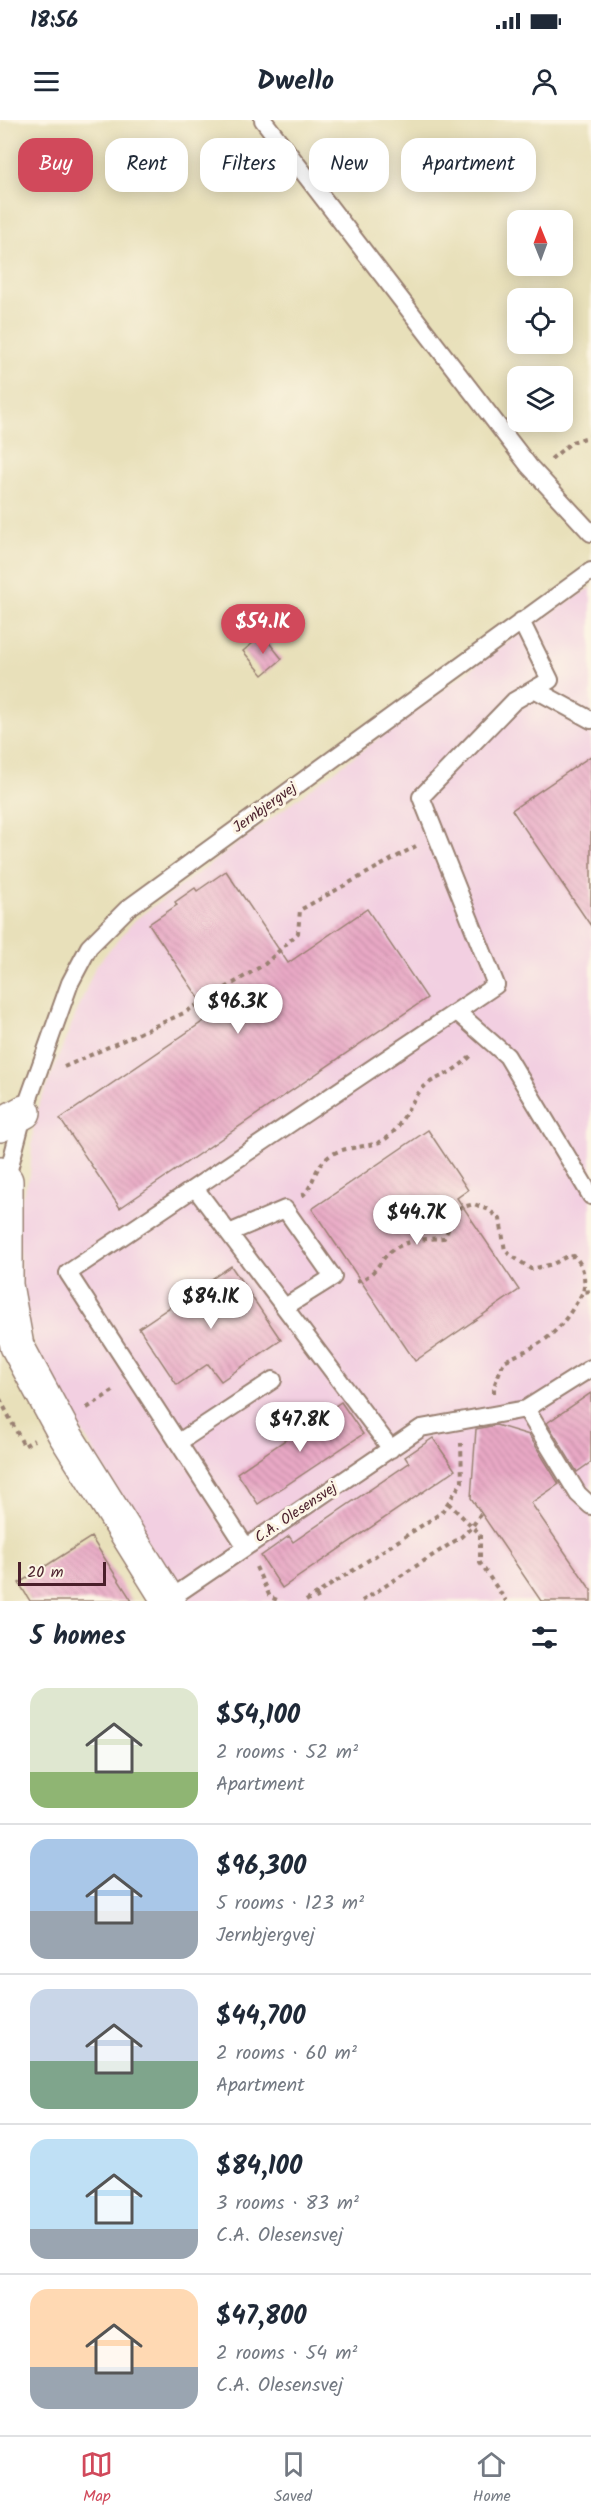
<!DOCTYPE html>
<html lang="en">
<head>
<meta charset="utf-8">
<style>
	:root { --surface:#fff; --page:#f2f2f3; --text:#1f2937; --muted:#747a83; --line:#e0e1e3; --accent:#d1495b }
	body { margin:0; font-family:Kalam,sans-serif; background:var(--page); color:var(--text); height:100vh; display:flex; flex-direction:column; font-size:22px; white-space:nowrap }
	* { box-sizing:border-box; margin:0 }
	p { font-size:20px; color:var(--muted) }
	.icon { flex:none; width:33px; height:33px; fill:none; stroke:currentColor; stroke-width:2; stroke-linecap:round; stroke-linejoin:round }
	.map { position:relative; height:1481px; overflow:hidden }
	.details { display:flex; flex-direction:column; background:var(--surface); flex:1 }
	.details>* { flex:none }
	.top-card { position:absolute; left:18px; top:18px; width:555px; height:54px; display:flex; gap:12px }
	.needle { width:39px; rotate:359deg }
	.controls { position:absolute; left:507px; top:90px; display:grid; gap:12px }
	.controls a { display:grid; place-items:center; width:66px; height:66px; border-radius:12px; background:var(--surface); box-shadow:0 3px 15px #0003; font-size:30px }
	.scale { position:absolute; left:18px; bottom:15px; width:88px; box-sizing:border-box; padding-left:6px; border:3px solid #4a1f2b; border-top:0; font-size:16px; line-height:21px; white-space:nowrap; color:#4a1f2b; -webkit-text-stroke:4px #fcf5e5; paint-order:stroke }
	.price { position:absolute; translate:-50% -51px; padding:0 14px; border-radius:21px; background:#fff; color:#222; font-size:20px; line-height:39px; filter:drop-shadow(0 2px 3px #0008) }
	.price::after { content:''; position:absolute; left:50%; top:36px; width:18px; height:14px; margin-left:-9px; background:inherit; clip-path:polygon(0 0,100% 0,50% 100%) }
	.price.active { background:var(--accent); color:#fff }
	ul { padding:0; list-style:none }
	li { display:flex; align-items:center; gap:18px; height:150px; padding:0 30px }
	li+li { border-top:2px solid var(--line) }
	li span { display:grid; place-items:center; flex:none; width:168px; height:120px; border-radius:18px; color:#555 }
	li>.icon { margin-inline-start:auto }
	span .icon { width:72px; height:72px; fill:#fffc; stroke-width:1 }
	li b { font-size:26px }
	h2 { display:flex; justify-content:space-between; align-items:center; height:72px; padding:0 30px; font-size:26px }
	.tag { padding:0 21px; border-radius:18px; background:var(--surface); box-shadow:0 3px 15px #0003; font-size:21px; line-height:54px }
	.tag.active { background:var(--accent); color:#fff }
	.status { display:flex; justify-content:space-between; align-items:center; height:42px; padding:0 30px; background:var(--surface); direction:ltr }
	.status svg { height:16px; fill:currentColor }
	header { display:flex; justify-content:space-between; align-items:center; height:78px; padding:0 30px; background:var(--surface); font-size:27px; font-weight:800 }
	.tab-bar { display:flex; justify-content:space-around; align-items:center; height:84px; border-top:2px solid var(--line); background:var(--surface); font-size:16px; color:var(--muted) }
	.tab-bar a { display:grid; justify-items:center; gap:3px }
	.tab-bar .active { color:var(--accent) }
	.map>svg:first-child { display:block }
	.built { fill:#f2cfe1 }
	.building { fill:url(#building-back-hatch) }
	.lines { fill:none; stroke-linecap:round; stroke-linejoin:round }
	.service-casing { stroke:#998072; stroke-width:20 }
	.minor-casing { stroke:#998072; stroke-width:36 }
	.path { stroke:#998072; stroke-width:4; stroke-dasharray:4.5 4.5; stroke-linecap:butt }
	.service { stroke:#fff; stroke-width:16 }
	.minor { stroke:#fff; stroke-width:33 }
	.labels { text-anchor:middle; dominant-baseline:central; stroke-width:6; stroke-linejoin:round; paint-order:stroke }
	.street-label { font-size:15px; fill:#4a1f2b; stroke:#fcf5e5 }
</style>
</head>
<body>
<div class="status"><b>18:56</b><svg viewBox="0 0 49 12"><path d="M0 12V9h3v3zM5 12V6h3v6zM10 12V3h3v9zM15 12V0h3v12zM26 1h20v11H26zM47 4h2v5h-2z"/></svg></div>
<header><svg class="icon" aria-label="menu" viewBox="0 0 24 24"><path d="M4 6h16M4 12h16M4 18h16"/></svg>Dwello<svg class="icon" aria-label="person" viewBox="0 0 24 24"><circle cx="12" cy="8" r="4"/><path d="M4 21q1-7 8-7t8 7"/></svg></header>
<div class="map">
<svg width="591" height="1481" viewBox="0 0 591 1481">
	<defs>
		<pattern id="building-back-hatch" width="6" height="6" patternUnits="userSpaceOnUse" patternTransform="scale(1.5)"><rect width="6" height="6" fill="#e8a8c5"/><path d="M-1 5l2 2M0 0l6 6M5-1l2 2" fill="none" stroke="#c890a9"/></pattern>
	</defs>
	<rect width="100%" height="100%" fill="#fcf5e5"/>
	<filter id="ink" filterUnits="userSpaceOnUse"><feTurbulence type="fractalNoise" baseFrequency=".0167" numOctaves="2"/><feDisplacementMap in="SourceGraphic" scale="12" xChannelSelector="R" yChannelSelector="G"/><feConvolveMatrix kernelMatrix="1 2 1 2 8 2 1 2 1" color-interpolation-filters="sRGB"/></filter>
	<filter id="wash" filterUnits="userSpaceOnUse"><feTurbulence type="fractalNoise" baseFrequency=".008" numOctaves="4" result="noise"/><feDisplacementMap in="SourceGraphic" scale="24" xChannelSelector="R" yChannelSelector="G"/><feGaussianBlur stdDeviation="1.35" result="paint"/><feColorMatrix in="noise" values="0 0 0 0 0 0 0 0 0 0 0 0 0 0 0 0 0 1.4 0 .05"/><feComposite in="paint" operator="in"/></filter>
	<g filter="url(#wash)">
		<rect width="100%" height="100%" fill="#e8e0ba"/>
		<!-- built -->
		<path class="built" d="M 591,467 L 591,1481 L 182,1481 L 39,1239 L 23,1190 L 16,1093 L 30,1055 L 34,997 L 95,847 L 135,800 L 515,516 Z"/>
		<g id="blocks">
			<!-- building -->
			<path class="building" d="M 263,515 L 282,539 L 263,555 L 243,531 Z
				M 591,636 L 591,806 L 512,690 Z
				M 226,751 L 288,843 L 367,789 L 427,878 L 120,1088 L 60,999 L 211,896 L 149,804 L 177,785 L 175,782 L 195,768 L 197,771 Z
				M 428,1010 L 468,1070 L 457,1078 L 519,1170 L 415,1241 L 312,1089 Z
				M 231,1146 L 281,1220 L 221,1261 L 208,1244 L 177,1265 L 139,1208 Z
				M 591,1273 L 591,1342 L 577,1352 L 547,1303 Z
				M 341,1282 L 363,1314 L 258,1384 L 237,1353 Z
				M 496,1305 L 529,1315 L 559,1364 L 531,1383 L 591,1470 L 591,1481 L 541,1481 L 471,1378 L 476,1309 Z
				M 433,1318 L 455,1350 L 282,1468 L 261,1436 L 289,1416 L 293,1422 L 409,1343 L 405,1337 Z
				M 91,1417 L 132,1481 L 30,1481 L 19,1463 Z"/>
		</g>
	</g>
	<g filter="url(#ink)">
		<use href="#blocks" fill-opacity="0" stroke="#998072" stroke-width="1.5"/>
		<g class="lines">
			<defs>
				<path id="service" d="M 263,0 L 529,346 L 591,413
					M 534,569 L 591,600
					M 457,892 L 507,936 L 591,1076
					M 6,1061 L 24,992 L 70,863 L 89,827 L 127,789 L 591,451
					M 195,1068 L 391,1329
					M 229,1113 L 285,1089 L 333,1157 L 285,1187
					M 526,1289 L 578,1374 L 591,1386
					M 179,1322 L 273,1260
					M 246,1427 L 68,1153 L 496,865 L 421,677 L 514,581 L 550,560 L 521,501
					M 168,1480 L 421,1308 L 526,1289 L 591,1248"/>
				<path id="minor" d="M 0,1005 L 24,992
					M 0,1054 L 6,1061 L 6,1165 L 17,1226 L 64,1313 L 169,1481"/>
			</defs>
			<!-- service casing -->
			<use href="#service" class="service-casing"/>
			<!-- minor casing -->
			<use href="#minor" class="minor-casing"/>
			<!-- path -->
			<path class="path" d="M 551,339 L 572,322 L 591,316
				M 64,947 L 184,893 L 265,844 L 298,813 L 300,790 L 416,726
				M 302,1076 C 315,1066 312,1047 331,1035 C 347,1025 367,1029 384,1020 C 404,1007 408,981 426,965 C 432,960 443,956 450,952 C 458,947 465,942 472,935
				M 356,1161 C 376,1158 380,1137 394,1129 C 410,1119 427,1119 444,1118 L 459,1088 L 474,1084 L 489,1090 L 500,1099 L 505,1131 L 531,1149 L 553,1144 L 566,1137 L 574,1136 C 584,1145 586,1160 583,1172
				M 494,1273 L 494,1266 L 504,1241 C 549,1221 558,1214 583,1172 L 591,1171
				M 0,1279 L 24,1326 L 34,1320
				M 87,1288 L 116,1269
				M 448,1383 L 480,1414 L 480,1443 L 506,1481
				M 256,1447 L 270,1477 L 280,1481
				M 316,1475 L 319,1481
				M 306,1481 L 441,1393 L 462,1362 L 461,1323
				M 362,1481 L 461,1417 L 472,1407 L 481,1393"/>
			<!-- service -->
			<use href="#service" class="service"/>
			<!-- minor -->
			<use href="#minor" class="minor"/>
		</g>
	</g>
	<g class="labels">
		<!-- street labels -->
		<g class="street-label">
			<text transform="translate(265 688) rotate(-36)">Jernbjergvej</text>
			<text transform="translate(296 1393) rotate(-34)">C.A. Olesensvej</text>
		</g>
	</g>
</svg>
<div class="controls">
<a><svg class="needle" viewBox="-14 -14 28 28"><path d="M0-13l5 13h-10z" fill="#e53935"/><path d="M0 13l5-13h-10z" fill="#747a83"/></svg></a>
<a><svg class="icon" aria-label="locate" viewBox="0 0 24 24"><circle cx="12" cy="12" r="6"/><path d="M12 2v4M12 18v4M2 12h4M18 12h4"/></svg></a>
<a><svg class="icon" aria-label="layers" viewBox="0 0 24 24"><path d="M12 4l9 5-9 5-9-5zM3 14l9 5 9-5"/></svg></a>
</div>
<div class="scale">20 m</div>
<b class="price active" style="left:263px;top:535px">$54.1K</b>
<b class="price" style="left:238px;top:915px">$96.3K</b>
<b class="price" style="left:417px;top:1126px">$44.7K</b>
<b class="price" style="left:211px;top:1210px">$84.1K</b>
<b class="price" style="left:300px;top:1333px">$47.8K</b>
<div class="top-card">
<a class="tag active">Buy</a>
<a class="tag">Rent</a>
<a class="tag">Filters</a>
<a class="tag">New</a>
<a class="tag">Apartment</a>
</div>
</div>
<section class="details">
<h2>5 homes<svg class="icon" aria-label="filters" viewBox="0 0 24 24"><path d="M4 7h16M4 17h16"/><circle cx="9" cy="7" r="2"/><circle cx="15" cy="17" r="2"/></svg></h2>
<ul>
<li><span style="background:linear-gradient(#dfe7d0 70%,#8fb573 0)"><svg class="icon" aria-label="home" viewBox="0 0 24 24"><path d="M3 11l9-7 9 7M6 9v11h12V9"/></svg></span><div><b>$54,100</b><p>2 rooms · 52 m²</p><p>Apartment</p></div></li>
<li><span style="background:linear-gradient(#a9c7e8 60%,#9aa5b1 0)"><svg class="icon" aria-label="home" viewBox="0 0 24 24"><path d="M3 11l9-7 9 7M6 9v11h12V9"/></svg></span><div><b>$96,300</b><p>5 rooms · 123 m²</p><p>Jernbjergvej</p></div></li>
<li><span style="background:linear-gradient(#c9d6e8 60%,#7fa58c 0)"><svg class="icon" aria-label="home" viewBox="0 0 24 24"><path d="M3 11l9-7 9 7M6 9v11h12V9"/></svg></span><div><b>$44,700</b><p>2 rooms · 60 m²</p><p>Apartment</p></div></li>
<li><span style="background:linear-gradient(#bfe0f5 75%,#9aa5b1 0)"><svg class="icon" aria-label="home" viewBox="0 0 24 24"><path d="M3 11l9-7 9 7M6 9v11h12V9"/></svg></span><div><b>$84,100</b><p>3 rooms · 83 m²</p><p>C.A. Olesensvej</p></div></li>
<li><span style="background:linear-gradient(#ffd9b3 65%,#9aa5b1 0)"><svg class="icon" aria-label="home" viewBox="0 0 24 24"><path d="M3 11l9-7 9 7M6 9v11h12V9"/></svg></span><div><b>$47,800</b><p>2 rooms · 54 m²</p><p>C.A. Olesensvej</p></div></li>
</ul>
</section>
<nav class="tab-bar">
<a class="active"><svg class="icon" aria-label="map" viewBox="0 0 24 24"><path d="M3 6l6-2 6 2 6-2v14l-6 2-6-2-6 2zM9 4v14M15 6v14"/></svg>Map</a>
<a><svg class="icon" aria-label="saved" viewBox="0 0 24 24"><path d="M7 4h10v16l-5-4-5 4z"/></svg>Saved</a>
<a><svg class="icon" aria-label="home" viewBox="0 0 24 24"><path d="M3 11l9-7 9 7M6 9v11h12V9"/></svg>Home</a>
</nav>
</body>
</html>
